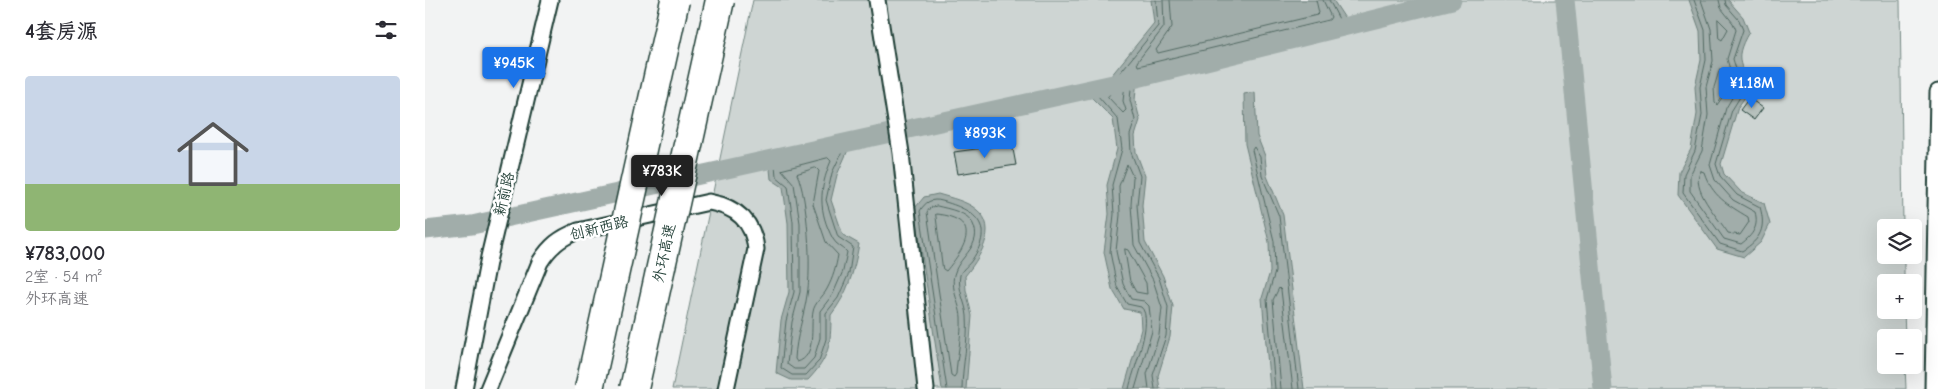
<!DOCTYPE html>
<html lang="zh">
<head>
<meta charset="utf-8">
<style>
	:root { --surface:#fff; --page:#f2f2f3; --text:#2b2b33; --muted:#7c7c81; --accent:#1a73e8 }
	body { margin:0; font-family:"Comic Neue","LXGW WenKai TC",sans-serif; background:var(--page); color:var(--text); height:100vh; display:flex; flex-direction:column; font-size:19px; white-space:nowrap }
	* { box-sizing:border-box; margin:0 }
	p { font-size:16px; color:var(--muted) }
	.icon { flex:none; width:28px; height:28px; fill:none; stroke:currentColor; stroke-width:2; stroke-linecap:round; stroke-linejoin:round }
	.map { position:relative; flex:1; overflow:hidden }
	.drawer { display:flex; flex-direction:column; background:var(--surface); width:425px }
	.drawer>* { flex:none }
	.controls { position:absolute; left:1452px; top:219px; display:grid; gap:10px }
	.controls a { display:grid; place-items:center; width:45px; height:45px; border-radius:5px; background:var(--surface); box-shadow:0 5px 20px #0002; font-size:25px }
	.price { position:absolute; translate:-50% -42px; padding:0 11px; border-radius:5px; background:var(--accent); color:#fff; font-size:16px; line-height:32px; filter:drop-shadow(0 1px 2px #0008) }
	.price::after { content:''; position:absolute; left:50%; top:30px; width:15px; height:11px; margin-left:-8px; background:inherit; clip-path:polygon(0 0,100% 0,50% 100%) }
	.price.on { background:#222; color:#fff }
	ul { padding:0; list-style:none }
	li { display:grid; align-content:center; gap:10px; height:265px; padding:0 25px }
	li span { display:grid; place-items:center; height:155px; border-radius:5px; color:#555 }
	li>.icon { margin-inline-start:auto }
	span .icon { width:90px; height:90px; fill:#fffc; stroke-width:1 }
	li b { font-size:21px }
	h2 { display:flex; justify-content:space-between; align-items:center; height:60px; padding:0 25px; font-size:21px }
	main { display:flex; flex:1; min-height:0 }
	.map>svg:first-child { display:block }
	.green { fill:#ced5d3; stroke:#768984 }
	.water { fill:#a1adaa; stroke:#6d807b }
	.lines { fill:none; stroke-linecap:round; stroke-linejoin:round }
	.shore { stroke:#536a63; stroke-width:1 }
	.canal { stroke:#a1adaa; stroke-width:19 }
	.building { fill:#b7c1bd; stroke:#1f3d34 }
	.minor-casing { stroke:#1f3d34; stroke-width:19 }
	.minor { stroke:#fff; stroke-width:15 }
	.motorway-bridge-casing { stroke:#1f3d34; stroke-width:31; stroke-linecap:butt }
	.motorway-bridge { stroke:#fff; stroke-width:28 }
	.labels { text-anchor:middle; dominant-baseline:central; stroke-width:5; stroke-linejoin:round; paint-order:stroke }
	.street-label { font-size:15px; fill:#1f3d34; stroke:#fff }
</style>
</head>
<body>
<main>
<section class="drawer">
<h2>4套房源<svg class="icon" aria-label="filters" viewBox="0 0 24 24"><path d="M4 7h16M4 17h16"/><circle cx="9" cy="7" r="2"/><circle cx="15" cy="17" r="2"/></svg></h2>
<ul>
<li><span style="background:linear-gradient(#c9d6e8 70%,#8fb573 0)"><svg class="icon" aria-label="home" viewBox="0 0 24 24"><path d="M3 11l9-7 9 7M6 9v11h12V9"/></svg></span><div><b>¥783,000</b><p>2室 · 54 m²</p><p>外环高速</p></div></li>
</ul>
</section>
<div class="map">
<svg width="1513" height="389" viewBox="0 0 1513 389">
	<rect width="100%" height="100%" fill="#f2f3f3"/>
	<filter id="ink" filterUnits="userSpaceOnUse"><feTurbulence type="fractalNoise" baseFrequency=".02" numOctaves="2"/><feDisplacementMap in="SourceGraphic" scale="10" xChannelSelector="R" yChannelSelector="G"/><feConvolveMatrix kernelMatrix="1 2 1 2 8 2 1 2 1" color-interpolation-filters="sRGB"/></filter>
	<g filter="url(#ink)">
		<!-- green -->
		<path class="green" d="M 328,0 L 1475,0 L 1478,227 L 1461,228 L 1461,255 L 1479,255 L 1479,282 L 1461,282 L 1461,310 L 1479,310 L 1480,337 L 1461,338 L 1461,365 L 1480,365 L 1481,389 L 247,389 Z"/>
		<!-- water -->
		<path class="water" d="M 726,0 L 908,0 L 925,26 L 712,78 L 710,100 L 715,120 L 710,136 L 711,152 L 720,176 L 717,205 L 720,242 L 738,276 L 748,306 L 745,337 L 733,376 L 735,389 L 699,389 L 716,329 L 715,312 L 699,309 L 687,289 L 679,252 L 684,214 L 682,185 L 692,149 L 688,119 L 660,91 L 677,87 L 729,23 Z
			M 1264,0 L 1303,0 L 1318,17 L 1324,32 C 1305,64 1321,63 1323,93 L 1313,107 L 1296,164 L 1299,174 L 1316,192 L 1339,203 L 1345,224 L 1336,242 L 1319,257 L 1292,249 L 1253,195 L 1254,172 L 1266,149 L 1272,114 L 1270,87 L 1276,60 L 1275,31 Z
			M 830,92 L 832,136 L 840,156 L 842,176 L 858,215 L 879,389 L 845,389 L 837,298 L 845,272 L 844,242 L 820,144 L 819,94 Z
			M 427,141 L 412,175 L 406,200 L 418,235 L 434,244 C 429,272 423,293 406,315 C 406,345 404,358 383,380 L 366,380 L 351,373 L 356,320 L 364,292 L 363,223 L 358,187 L 346,179 L 344,159 Z
			M 513,194 C 526,198 542,201 552,210 C 575,228 553,260 540,276 L 541,290 L 547,316 L 541,389 L 517,389 L 490,208 L 499,197 Z"/>
		<g class="lines">
			<!-- shore -->
			<path class="shore" d="M 738,0 L 739,27 L 712,62 L 713,66 L 904,20 L 906,17 L 898,0
				M 745,0 L 747,27 L 731,50 L 733,53 L 892,15 L 894,13 L 891,0
				M 1269,0 L 1280,30 L 1281,60 L 1275,87 L 1277,115 L 1270,151 L 1259,174 L 1258,193 L 1295,244 L 1317,251 C 1336,239 1341,228 1335,207 L 1312,195 L 1295,176 L 1291,164 L 1307,110 L 1318,92 L 1308,59 L 1318,30 L 1314,20 L 1301,5 L 1300,0
				M 1276,0 L 1286,29 L 1288,61 L 1281,87 L 1283,115 L 1277,151 L 1265,175 L 1265,191 L 1299,239 L 1316,244 C 1328,235 1334,226 1330,212 L 1308,200 L 1290,180 L 1285,165 L 1301,108 L 1311,91 L 1302,59 L 1311,30 L 1308,23 L 1296,8 L 1294,0
				M 1293,19 L 1303,29 L 1297,40 L 1294,38 Z
				M 1295,69 L 1298,71 L 1303,89 L 1292,105 L 1290,103 L 1289,88 Z
				M 697,81 L 700,84 L 698,101 L 701,110 L 698,113 L 683,97 Z
				M 414,149 L 417,152 L 407,173 L 401,200 L 413,237 L 428,247 L 424,273 L 413,298 L 401,313 L 401,339 L 394,361 L 381,375 L 367,375 L 356,368 L 361,321 L 369,292 L 368,222 L 363,186 L 351,176 L 350,165 Z
				M 403,158 L 406,161 C 394,189 393,211 408,239 C 411,245 418,247 422,252 L 418,271 L 408,294 L 395,311 L 395,338 L 389,358 L 379,369 L 369,369 L 362,364 L 367,322 L 375,292 L 375,223 L 369,184 L 357,170 Z
				M 391,168 L 394,171 L 388,204 L 401,242 L 413,255 C 411,267 408,278 402,289 C 398,297 389,303 388,312 C 385,326 392,357 372,362 L 370,359 C 371,336 379,317 382,295 C 387,270 383,197 372,174 Z
				M 1276,171 L 1279,172 C 1287,196 1303,205 1323,217 L 1324,222 L 1315,235 L 1303,233 C 1293,217 1264,188 1276,171 Z
				M 512,206 C 524,209 543,212 548,224 C 558,245 535,256 530,272 C 524,287 535,303 536,317 C 537,336 532,356 531,374 L 529,377 L 526,375 L 502,212 L 505,208 Z
				M 511,214 C 558,219 541,247 521,271 L 518,269 Z
				M 700,249 L 703,250 L 721,283 L 722,294 L 711,292 L 705,281 Z
				M 522,389 L 495,211 C 500,202 507,198 517,201 C 549,210 571,224 547,260 C 544,265 537,269 535,275 C 532,289 541,303 542,316 C 544,340 537,365 537,389
				M 704,389 C 707,372 730,319 716,307 L 702,304 L 692,287 L 685,252 L 689,214 L 687,185 L 697,149 L 693,119 L 672,95 L 681,90 L 733,26 L 731,0
				M 710,389 L 727,331 L 724,306 L 719,301 L 706,299 L 698,284 L 691,251 L 695,215 L 694,186 L 702,164 L 708,177 L 706,205 L 709,245 L 728,280 L 737,308 L 734,335 L 722,374 L 724,389
				M 730,389 L 728,375 L 741,336 L 743,307 L 734,278 L 715,243 L 712,205 L 715,176 L 706,152 L 705,135 L 710,120 L 705,100 L 707,77 L 711,73 L 914,24 L 915,21 L 904,0
				M 850,389 L 842,299 L 850,272 L 849,241 L 827,150 L 829,147 L 835,157 L 837,176 L 854,216 L 874,389
				M 856,389 L 848,300 L 854,288 L 856,290 L 868,389"/>
			<!-- canal -->
			<path class="canal" d="M 1140,0 L 1178,389
				M 0,230 L 47,225 L 688,84 L 1027,0"/>
		</g>
		<!-- building -->
		<path class="building" d="M 1324,98 L 1338,108 L 1329,120 L 1315,110 Z
			M 587,144 L 591,165 L 533,174 L 529,152 Z"/>
		<g class="lines">
			<defs>
				<path id="minor" d="M 452,0 L 476,153 L 501,389
					M 39,389 L 64,257 L 125,0
					M 63,389 L 115,262 C 125,246 135,238 153,231 L 284,202 C 311,207 328,220 331,249 L 301,389
					M 1508,389 L 1513,92"/>
			</defs>
			<!-- minor casing -->
			<use href="#minor" class="minor-casing"/>
			<!-- minor -->
			<use href="#minor" class="minor"/>
			<defs>
				<path id="motorway-bridge" d="M 164,389 L 250,0
					M 209,389 L 295,0"/>
			</defs>
			<!-- motorway-bridge casing -->
			<use href="#motorway-bridge" class="motorway-bridge-casing"/>
			<!-- motorway-bridge -->
			<use href="#motorway-bridge" class="motorway-bridge"/>
		</g>
	</g>
	<g class="labels">
		<!-- street labels -->
		<g class="street-label">
			<text transform="translate(79 194) rotate(-77)">新前路</text>
			<text transform="translate(174 228) rotate(-14)">创新西路</text>
			<text transform="translate(239 253) rotate(-78)">外环高速</text>
		</g>
	</g>
</svg>
<div class="controls">
<a><svg class="icon" aria-label="layers" viewBox="0 0 24 24"><path d="M12 4l9 5-9 5-9-5zM3 14l9 5 9-5"/></svg></a>
<a>+</a>
<a>−</a>
</div>
<b class="price" style="left:89px;top:89px">¥945K</b>
<b class="price" style="left:1327px;top:109px">¥1.18M</b>
<b class="price" style="left:560px;top:159px">¥893K</b>
<b class="price on" style="left:237px;top:197px">¥783K</b>
</div>
</main>
</body>
</html>
